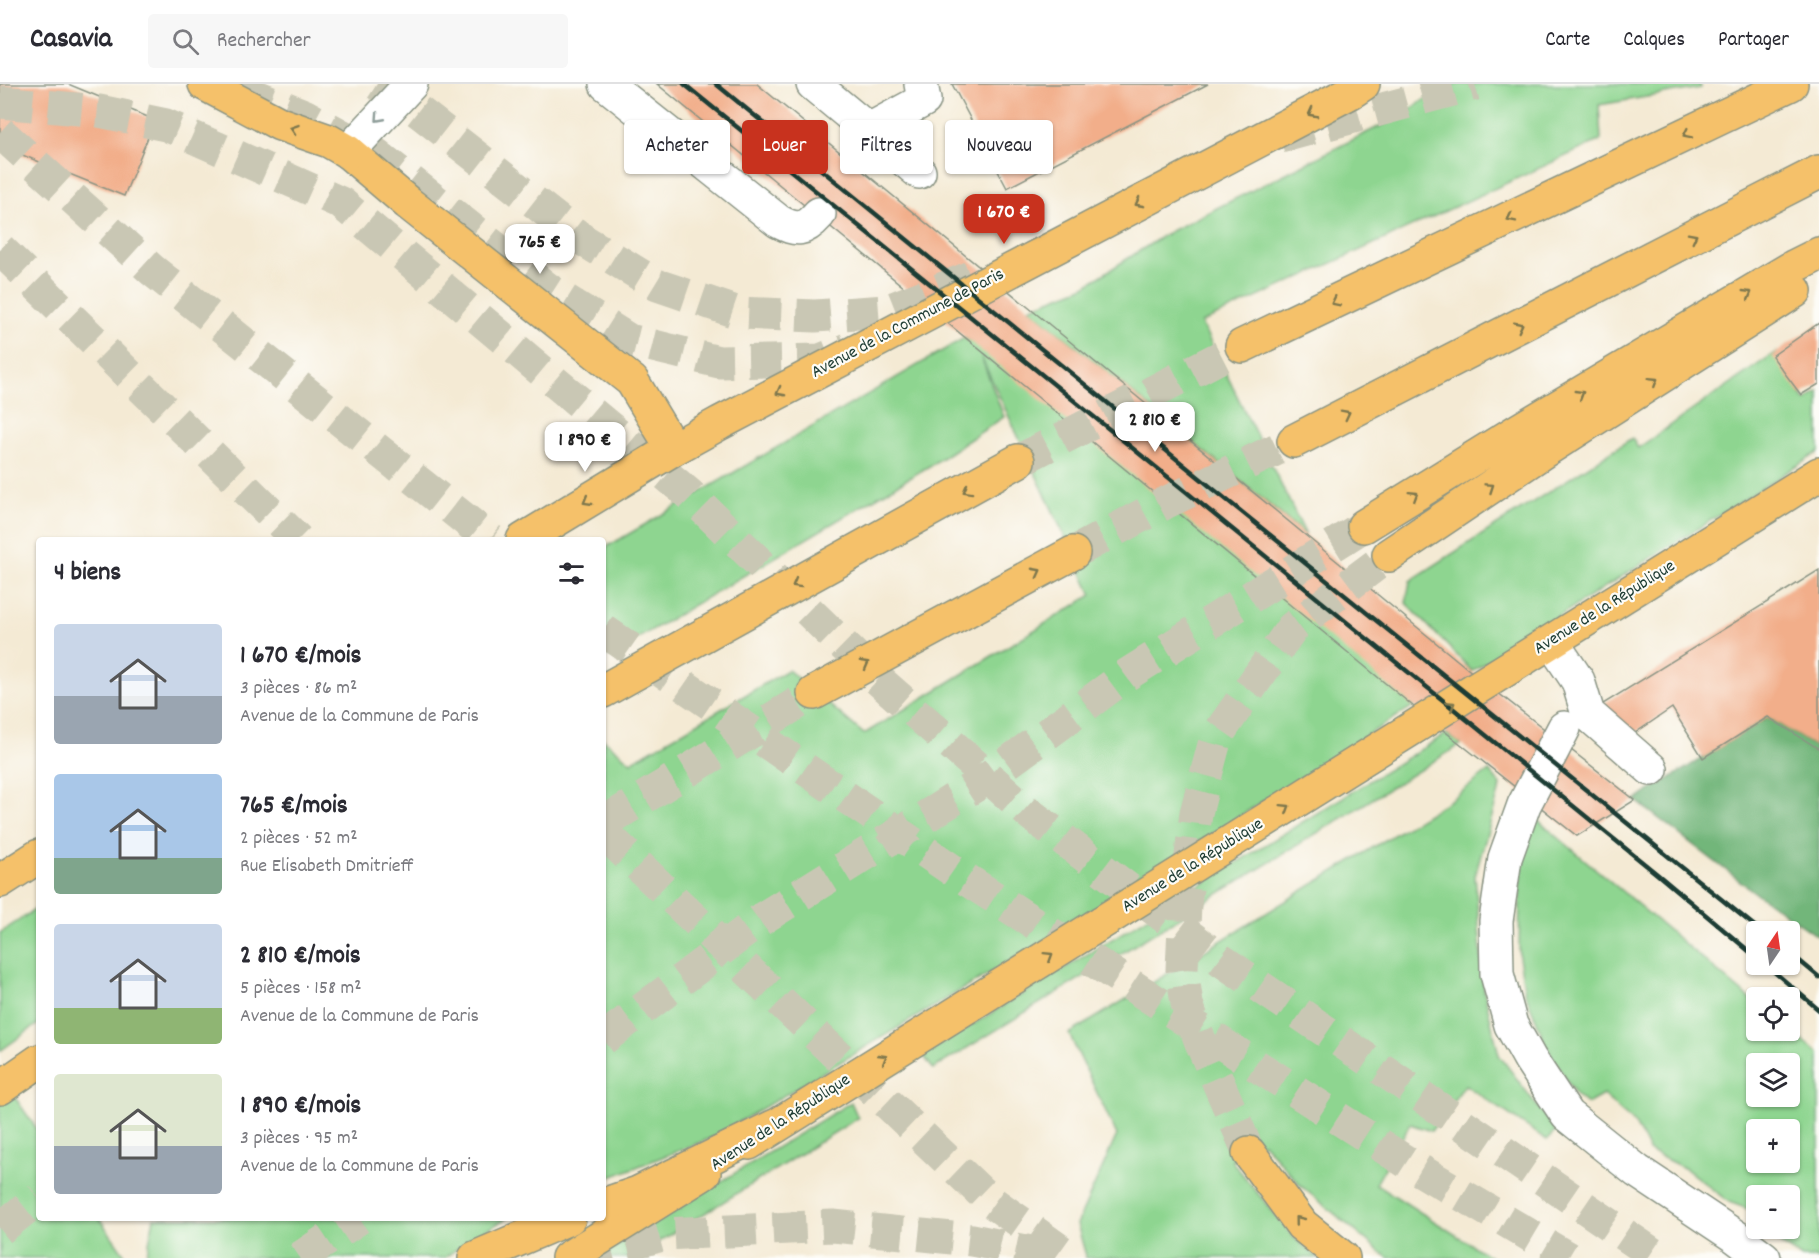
<!DOCTYPE html>
<html lang="fr">
<head>
<meta charset="utf-8">
<style>
	:root { --surface:#fff; --page:#f7f7f7; --text:#2b2b33; --muted:#7c7c81; --line:#e1e1e2; --accent:#c8321e }
	body { margin:0; font-family:Dekko,sans-serif; background:var(--page); color:var(--text); height:100vh; display:flex; flex-direction:column; font-size:22px; white-space:nowrap }
	* { box-sizing:border-box; margin:0 }
	p { font-size:20px; color:var(--muted) }
	.icon { flex:none; width:33px; height:33px; fill:none; stroke:currentColor; stroke-width:2; stroke-linecap:round; stroke-linejoin:round }
	.map { position:relative; flex:1; overflow:hidden }
	.side { position:absolute; left:36px; top:453px; width:570px; height:684px; display:flex; flex-direction:column; background:var(--surface); border-radius:6px; box-shadow:0 2px 4px #0004 }
	.side>* { flex:none }
	.top-card { position:absolute; left:624px; top:36px; width:570px; height:54px; display:flex; gap:12px }
	.needle { width:39px; rotate:13deg }
	.buttons { position:absolute; left:1746px; top:837px; display:grid; gap:12px }
	.buttons a { display:grid; place-items:center; width:54px; height:54px; border-radius:6px; background:var(--surface); box-shadow:0 2px 4px #0004; font-size:30px }
	.price { position:absolute; translate:-50% -51px; padding:0 14px; border-radius:12px; background:#fff; color:#222; font-size:20px; line-height:39px; filter:drop-shadow(0 2px 3px #0008) }
	.price::after { content:''; position:absolute; left:50%; top:36px; width:18px; height:14px; margin-left:-9px; background:inherit; clip-path:polygon(0 0,100% 0,50% 100%) }
	.price.on { background:var(--accent); color:#fff }
	ul { padding:0; list-style:none }
	li { display:flex; align-items:center; gap:18px; height:150px; padding:0 18px }
	li span { display:grid; place-items:center; flex:none; width:168px; height:120px; border-radius:6px; color:#555 }
	li>.icon { margin-inline-start:auto }
	span .icon { width:72px; height:72px; fill:#fffc; stroke-width:1 }
	li b { font-size:26px }
	h2 { display:flex; justify-content:space-between; align-items:center; height:72px; padding:0 18px; font-size:26px }
	.tag { padding:0 21px; border-radius:6px; background:var(--surface); box-shadow:0 2px 4px #0004; font-size:21px; line-height:54px }
	.tag.on { background:var(--accent); color:#fff }
	header { display:flex; align-items:center; gap:36px; box-sizing:border-box; height:84px; padding:0 30px; background:var(--surface); border-bottom:2px solid var(--line) }
	header strong { font-size:28px }
	nav { display:flex; gap:33px; margin-inline-start:auto; font-size:21px }
	.search { width:420px; height:54px; background:var(--page); display:flex; align-items:center; gap:15px; box-sizing:border-box; padding:0 21px; border-radius:6px; color:var(--muted); font-size:22px }
	.map>svg:first-child { display:block }
	.green { fill:#8ed590; stroke:#568962; stroke-width:1.5; fill-rule:evenodd }
	.forest { fill:#72b67a; stroke:#487a57; stroke-width:1.5 }
	.building { fill:#f2ae8a }
	.lines { fill:none; stroke-linecap:round; stroke-linejoin:round }
	.highway-tunnel { stroke:#c9c7b4; stroke-width:33; stroke-dasharray:33 16; stroke-linecap:butt }
	.minor-casing { stroke:#8a9484; stroke-width:36 }
	.major-casing { stroke:#8a9484; stroke-width:36 }
	.highway-casing { stroke:#8a9484; stroke-width:36 }
	.minor { stroke:#fff; stroke-width:33 }
	.major { stroke:#f5c16b; stroke-width:33 }
	.highway { stroke:#f5c16b; stroke-width:33 }
	.rail { stroke:#1f3d34; stroke-width:4.5 }
	.oneway { stroke:#7f784d }
	.oneway2 { stroke:#8f9e9a }
	.labels { text-anchor:middle; dominant-baseline:central; stroke-width:4.5; stroke-linejoin:round; paint-order:stroke }
	.street-label { font-size:18px; fill:#1f3d34; stroke:#fdfcf7 }
</style>
</head>
<body>
<header>
<strong>Casavia</strong>
<div class="search"><svg class="icon" aria-label="search" viewBox="0 0 24 24"><circle cx="10" cy="10" r="6"/><path d="M15 15l6 6"/></svg>Rechercher</div>
<nav><a>Carte</a><a>Calques</a><a>Partager</a></nav>
</header>
<div class="map">
<svg width="1819" height="1174" viewBox="0 0 1819 1174">
	<rect width="100%" height="100%" fill="#fdfcf7"/>
	<filter id="ink" filterUnits="userSpaceOnUse"><feTurbulence type="fractalNoise" baseFrequency=".0167" numOctaves="2"/><feDisplacementMap in="SourceGraphic" scale="12" xChannelSelector="R" yChannelSelector="G"/><feConvolveMatrix kernelMatrix="1 2 1 2 8 2 1 2 1" color-interpolation-filters="sRGB"/></filter>
	<filter id="wash" filterUnits="userSpaceOnUse"><feTurbulence type="fractalNoise" baseFrequency=".008" numOctaves="4" result="noise"/><feDisplacementMap in="SourceGraphic" scale="24" xChannelSelector="R" yChannelSelector="G"/><feGaussianBlur stdDeviation="1.35" result="paint"/><feColorMatrix in="noise" values="0 0 0 0 0 0 0 0 0 0 0 0 0 0 0 0 0 1.4 0 .05"/><feComposite in="paint" operator="in"/></filter>
	<g filter="url(#wash)">
		<rect width="100%" height="100%" fill="#f4ead4"/>
		<!-- green -->
		<path class="green" d="M 1447,0 L 1700,0 L 1701,4 L 1599,21 L 1601,56 L 1201,239 L 1306,451 L 1029,224 L 1085,202 L 1169,148 L 1402,31 Z
			M 964,254 L 975,259 L 1415,621 L 1037,861 L 714,1053 L 603,1096 L 603,655 L 631,678 L 788,586 L 864,650 L 1092,511 L 981,273 L 1004,333 L 931,381 L 603,575 L 603,465 Z
			M 1776,268 L 1805,317 L 1819,307 L 1819,368 L 1472,587 L 1406,519 L 1410,497 L 1632,354 L 1638,364 Z
			M 1446,650 L 1462,660 L 933,985 L 923,971 Z
			M 1489,687 L 1501,701 L 1475,792 L 1484,907 L 1499,971 L 1556,1047 L 1547,1056 L 1465,1001 L 1431,1047 L 1410,1040 L 1376,1100 L 1492,1174 L 1388,1174 L 1301,1102 L 1263,1059 L 1231,1076 L 1293,1153 L 1318,1174 L 1085,1174 L 1086,1172 L 1077,1140 L 1117,1051 L 1069,950 L 1452,715 Z
			M 1534,733 L 1756,920 L 1756,946 L 1790,946 L 1819,969 L 1819,1174 L 1802,1174 L 1768,1152 L 1768,1145 L 1790,1144 L 1790,1112 L 1756,1112 L 1756,1128 L 1729,1118 L 1686,1085 L 1649,1067 L 1635,1040 L 1603,1011 L 1587,1020 L 1576,1011 L 1548,965 L 1525,909 L 1519,873 L 1520,800 L 1525,763 ZM 1756,980 L 1790,980 L 1790,1012 L 1756,1012 ZM 1756,1046 L 1790,1046 L 1790,1078 L 1756,1078 Z
			M 39,823 L 39,939 L 0,967 L 0,849 Z
			M 0,992 L 39,1048 L 39,1134 L 99,1134 L 127,1174 L 0,1174 Z
			M 851,1018 L 858,1034 L 633,1174 L 596,1174 Z
			M 154,1134 L 508,1134 L 477,1151 L 444,1174 L 146,1174 Z"/>
		<!-- forest -->
		<path class="forest" d="M 1768,633 L 1819,665 L 1819,853 L 1753,807 L 1635,716 Z"/>
		<g id="blocks">
			<!-- building -->
			<path class="building" d="M 0,0 L 68,0 L 155,36 L 124,112 L 0,62 Z
				M 657,0 L 757,0 L 1474,590 L 1635,716 L 1577,752 L 1419,627 Z
				M 952,0 L 1208,0 L 1007,104 Z
				M 1819,239 L 1819,300 L 1801,311 L 1772,272 Z
				M 1819,486 L 1819,665 L 1768,633 L 1703,674 L 1672,624 L 1632,651 L 1598,623 Z"/>
		</g>
	</g>
	<g filter="url(#ink)">
		<use href="#blocks" fill-opacity="0" stroke="#8a9484" stroke-width="1.5"/>
		<g class="lines">
			<!-- highway-tunnel -->
			<path class="highway-tunnel" d="M 377,0 L 414,24 L 583,156 L 657,201 L 739,229 L 815,232 L 886,227 L 979,190
				M 239,5 L 304,31 L 376,70 L 548,205 L 629,256 L 719,278 L 820,276 L 847,265
				M 0,18 L 99,27 L 166,41 L 341,119 L 690,411 L 882,599 L 1030,730 L 1221,876 L 1659,1174
				M 0,48 L 152,186 L 491,456
				M 1280,53 L 1475,0
				M 0,165 L 298,456
				M 1018,377 L 1242,262
				M 1073,469 L 1165,419 L 1294,357
				M 603,546 L 958,790 L 1408,1079 L 1568,1174
				M 603,739 L 814,609
				M 603,748 L 989,1116 L 1071,1174
				M 603,955 L 763,834 L 983,697 L 1128,590 L 1364,442
				M 1249,1069 L 1201,959 L 1187,920 L 1182,885 L 1185,821 L 1196,729 L 1216,653 L 1292,544 L 1389,471
				M 0,1145 L 39,1114
				M 300,1174 L 359,1134
				M 580,1174 L 666,1150 L 833,1142 L 972,1156 L 1061,1174"/>
			<defs>
				<path id="minor" d="M 606,0 L 778,137 C 797,147 804,147 819,130
					M 813,0 L 919,88
					M 869,46 L 924,16 L 921,0
					M 348,68 L 411,0
					M 1552,558 L 1578,597 L 1588,630 L 1651,685
					M 1564,644 L 1524,721 L 1505,774 L 1496,837 L 1497,890 L 1511,941 L 1530,975 L 1567,1031 L 1637,1087 L 1736,1153 L 1764,1174"/>
				<path id="major" d="M 348,68 L 408,119 L 632,297 L 673,365
					M 523,456 L 673,365 L 720,339 L 1351,8 L 1363,0
					M 0,797 L 39,772
					M 749,1059 L 1819,390
					M 568,1174 L 704,1089"/>
				<path id="highway" d="M 205,0 L 280,40 L 329,57 L 348,68
					M 1242,262 L 1791,0
					M 1294,357 L 1819,88
					M 1364,442 L 1519,346 L 1795,182 L 1819,170
					M 1389,471 L 1544,367 L 1795,207
					M 603,607 L 1018,377
					M 814,609 L 1073,469
					M 0,1004 L 39,977
					M 1249,1069 L 1302,1141 L 1343,1174
					M 603,1121 L 638,1109 L 773,1043
					M 475,1174 L 569,1134"/>
			</defs>
			<!-- minor casing -->
			<use href="#minor" class="minor-casing"/>
			<!-- major casing -->
			<use href="#major" class="major-casing"/>
			<!-- highway casing -->
			<use href="#highway" class="highway-casing"/>
			<!-- minor -->
			<use href="#minor" class="minor"/>
			<!-- major -->
			<use href="#major" class="major"/>
			<!-- highway -->
			<use href="#highway" class="highway"/>
			<!-- rail -->
			<path class="rail" d="M 684,0 L 1657,790 L 1756,873
				M 716,0 L 1217,408 L 1762,848
				M 1790,869 L 1819,893
				M 1765,880 L 1819,926"/>
		</g>
		<!-- one-way arrows -->
		<defs><path id="oneway-chevron" d="M-2-3.5L2.5 0L-2 3.5" fill="none" stroke-width="1.6" stroke-linecap="round" stroke-linejoin="round" transform="scale(1.5)"/></defs>
		<g class="oneway">
			<use href="#oneway-chevron" transform="translate(1312 29) rotate(152)"/>
			<use href="#oneway-chevron" transform="translate(294 45) rotate(-161)"/>
			<use href="#oneway-chevron" transform="translate(1687 50) rotate(154)"/>
			<use href="#oneway-chevron" transform="translate(1139 119) rotate(152)"/>
			<use href="#oneway-chevron" transform="translate(1511 134) rotate(154)"/>
			<use href="#oneway-chevron" transform="translate(1693 153) rotate(-27)"/>
			<use href="#oneway-chevron" transform="translate(1748 210) rotate(-31)"/>
			<use href="#oneway-chevron" transform="translate(1335 218) rotate(154)"/>
			<use href="#oneway-chevron" transform="translate(1519 242) rotate(-27)"/>
			<use href="#oneway-chevron" transform="translate(1654 297) rotate(-32)"/>
			<use href="#oneway-chevron" transform="translate(780 308) rotate(152)"/>
			<use href="#oneway-chevron" transform="translate(1580 310) rotate(-31)"/>
			<use href="#oneway-chevron" transform="translate(1346 330) rotate(-27)"/>
			<use href="#oneway-chevron" transform="translate(1490 403) rotate(-34)"/>
			<use href="#oneway-chevron" transform="translate(967 406) rotate(151)"/>
			<use href="#oneway-chevron" transform="translate(1414 411) rotate(-32)"/>
			<use href="#oneway-chevron" transform="translate(587 417) rotate(149)"/>
			<use href="#oneway-chevron" transform="translate(1037 488) rotate(-28)"/>
			<use href="#oneway-chevron" transform="translate(796 500) rotate(151)"/>
			<use href="#oneway-chevron" transform="translate(865 580) rotate(-29)"/>
			<use href="#oneway-chevron" transform="translate(1451 621) rotate(-32)"/>
			<use href="#oneway-chevron" transform="translate(1286 724) rotate(-32)"/>
			<use href="#oneway-chevron" transform="translate(1049 872) rotate(-32)"/>
			<use href="#oneway-chevron" transform="translate(883 974) rotate(-31)"/>
			<use href="#oneway-chevron" transform="translate(1299 1136) rotate(-129)"/>
		</g>
		<use class="oneway2" href="#oneway-chevron" transform="translate(379 34) rotate(132)"/>
	</g>
	<g class="labels">
		<!-- street labels -->
		<g class="street-label">
			<text transform="translate(908 240) rotate(-28)">Avenue de la Commune de Paris</text>
			<text transform="translate(1605 524) rotate(-32)">Avenue de la République</text>
			<text transform="translate(1193 782) rotate(-32)">Avenue de la République</text>
			<text transform="translate(781 1039) rotate(-33)">Avenue de la République</text>
		</g>
	</g>
</svg>
<div class="buttons">
<a><svg class="needle" viewBox="-14 -14 28 28"><path d="M0-13l5 13h-10z" fill="#e53935"/><path d="M0 13l5-13h-10z" fill="#7c7c81"/></svg></a>
<a><svg class="icon" aria-label="locate" viewBox="0 0 24 24"><circle cx="12" cy="12" r="6"/><path d="M12 2v4M12 18v4M2 12h4M18 12h4"/></svg></a>
<a><svg class="icon" aria-label="layers" viewBox="0 0 24 24"><path d="M12 4l9 5-9 5-9-5zM3 14l9 5 9-5"/></svg></a>
<a>+</a>
<a>−</a>
</div>
<b class="price on" style="left:1004px;top:161px">1 670 €</b>
<b class="price" style="left:540px;top:191px">765 €</b>
<b class="price" style="left:1155px;top:369px">2 810 €</b>
<b class="price" style="left:585px;top:389px">1 890 €</b>
<div class="top-card">
<a class="tag">Acheter</a>
<a class="tag on">Louer</a>
<a class="tag">Filtres</a>
<a class="tag">Nouveau</a>
</div>
<section class="side">
<h2>4 biens<svg class="icon" aria-label="filters" viewBox="0 0 24 24"><path d="M4 7h16M4 17h16"/><circle cx="9" cy="7" r="2"/><circle cx="15" cy="17" r="2"/></svg></h2>
<ul>
<li><span style="background:linear-gradient(#c9d6e8 60%,#9aa5b1 0)"><svg class="icon" aria-label="home" viewBox="0 0 24 24"><path d="M3 11l9-7 9 7M6 9v11h12V9"/></svg></span><div><b>1 670 €/mois</b><p>3 pièces · 86 m²</p><p>Avenue de la Commune de Paris</p></div></li>
<li><span style="background:linear-gradient(#a9c7e8 70%,#7fa58c 0)"><svg class="icon" aria-label="home" viewBox="0 0 24 24"><path d="M3 11l9-7 9 7M6 9v11h12V9"/></svg></span><div><b>765 €/mois</b><p>2 pièces · 52 m²</p><p>Rue Elisabeth Dmitrieff</p></div></li>
<li><span style="background:linear-gradient(#c9d6e8 70%,#8fb573 0)"><svg class="icon" aria-label="home" viewBox="0 0 24 24"><path d="M3 11l9-7 9 7M6 9v11h12V9"/></svg></span><div><b>2 810 €/mois</b><p>5 pièces · 158 m²</p><p>Avenue de la Commune de Paris</p></div></li>
<li><span style="background:linear-gradient(#dfe7d0 60%,#9aa5b1 0)"><svg class="icon" aria-label="home" viewBox="0 0 24 24"><path d="M3 11l9-7 9 7M6 9v11h12V9"/></svg></span><div><b>1 890 €/mois</b><p>3 pièces · 95 m²</p><p>Avenue de la Commune de Paris</p></div></li>
</ul>
</section>
</div>
</body>
</html>
